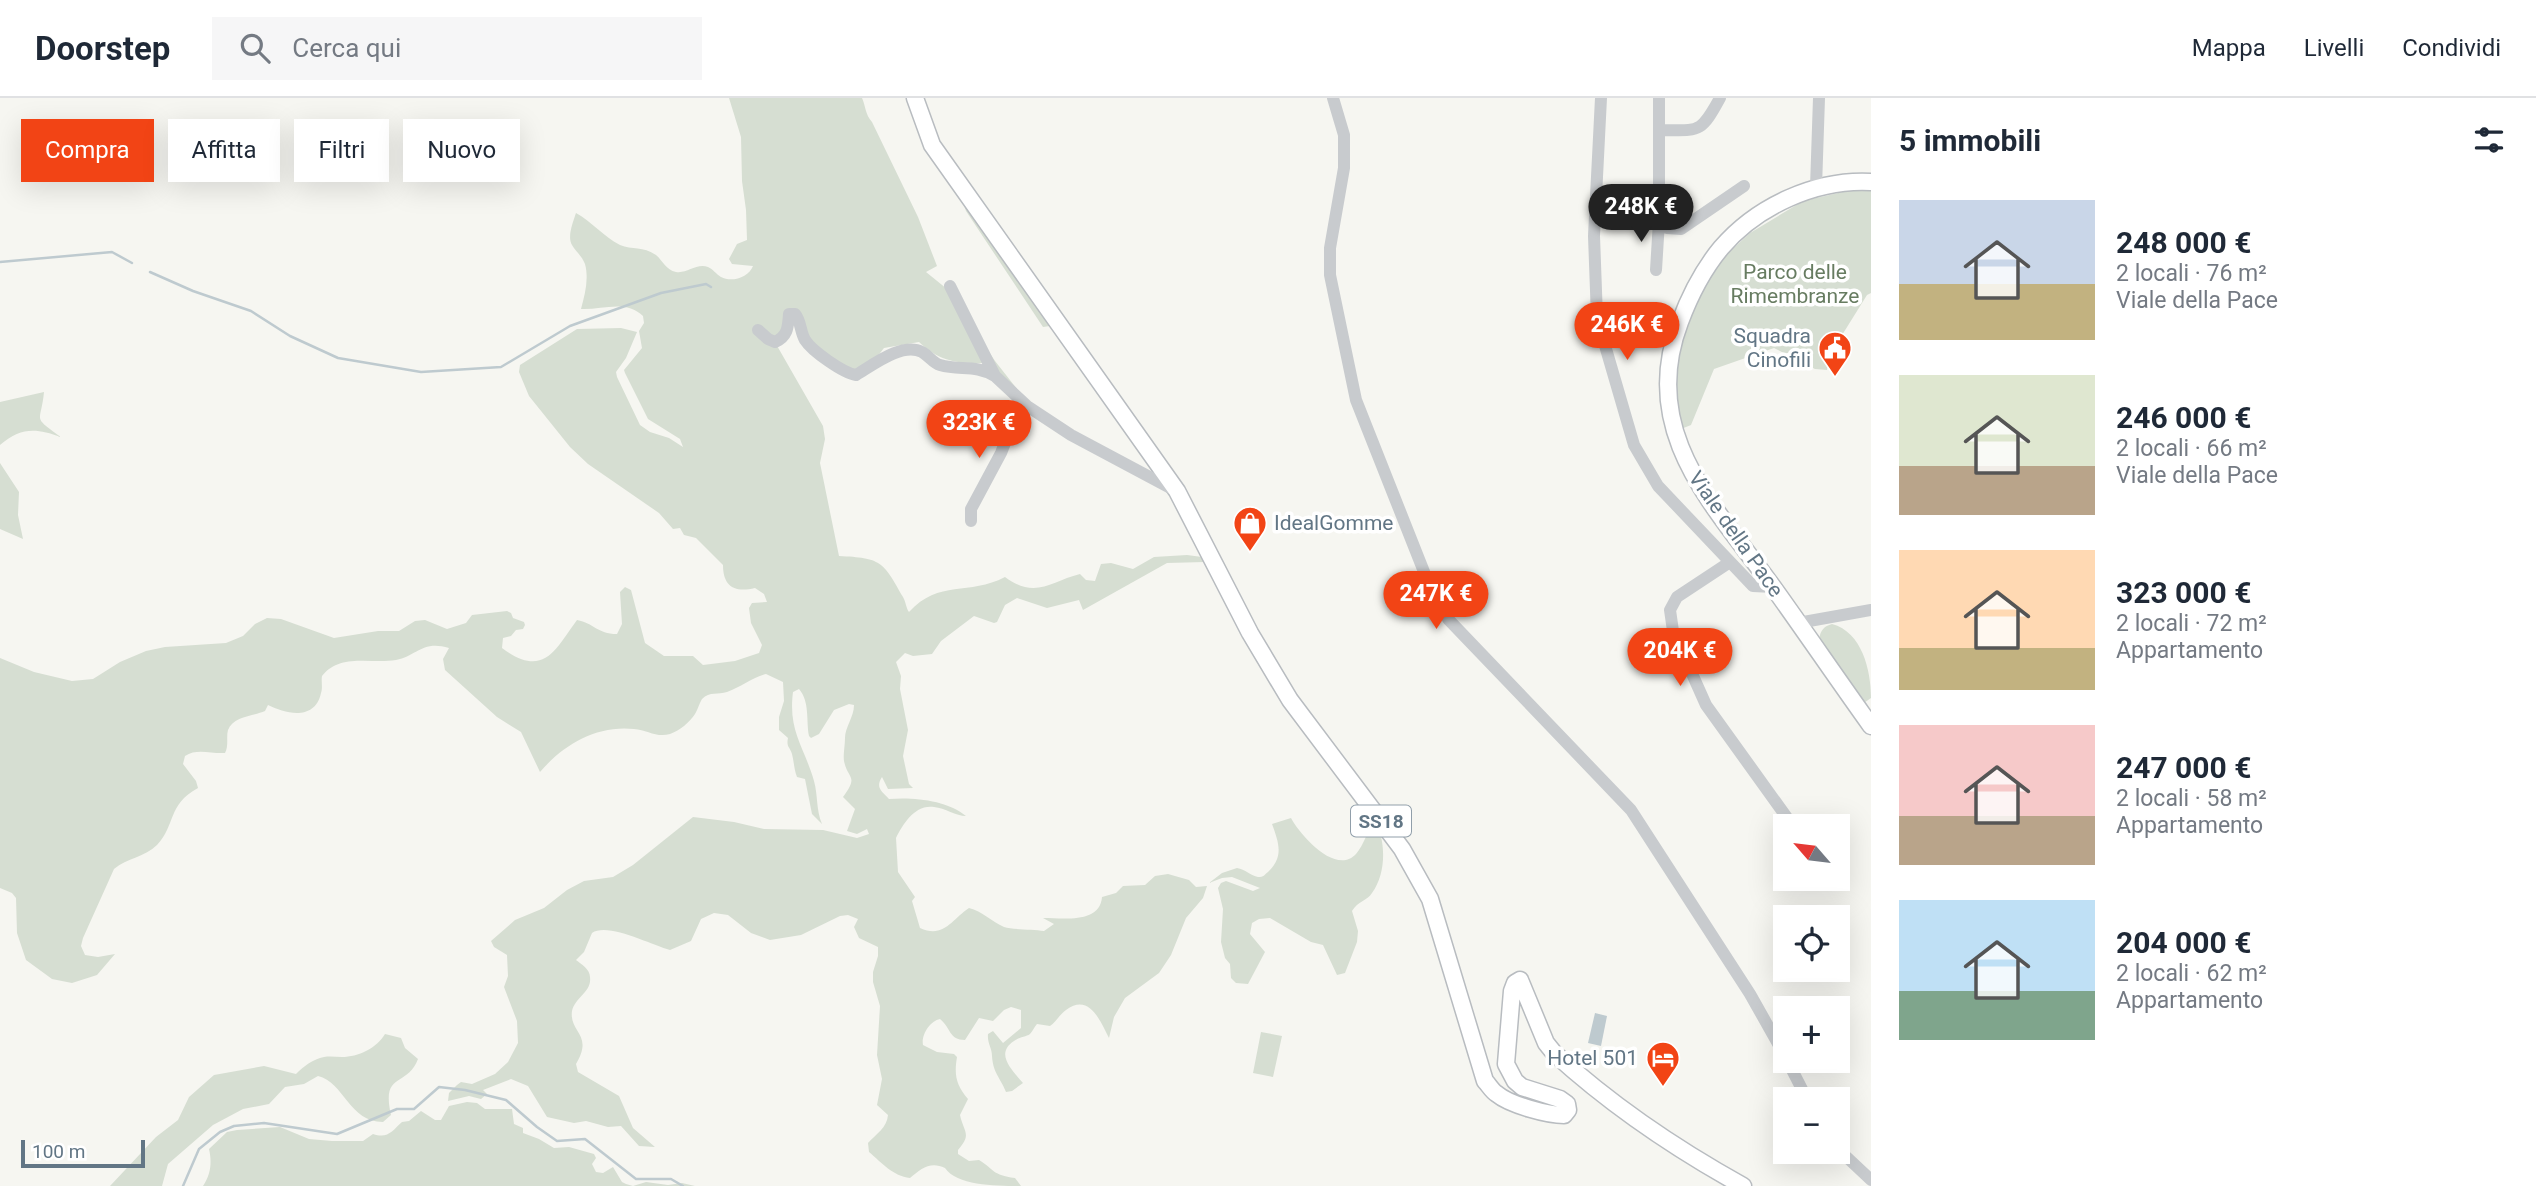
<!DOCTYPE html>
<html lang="it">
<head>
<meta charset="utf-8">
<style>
	:root { --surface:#fff; --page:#f6f6f7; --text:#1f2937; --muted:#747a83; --line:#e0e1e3; --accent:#f24415 }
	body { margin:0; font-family:Roboto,sans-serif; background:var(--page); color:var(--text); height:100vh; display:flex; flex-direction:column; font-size:26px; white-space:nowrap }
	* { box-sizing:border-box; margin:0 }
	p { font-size:23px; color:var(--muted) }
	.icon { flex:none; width:38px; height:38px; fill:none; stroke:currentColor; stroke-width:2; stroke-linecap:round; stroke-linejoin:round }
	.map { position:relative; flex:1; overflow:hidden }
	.details { display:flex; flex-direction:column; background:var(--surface); width:665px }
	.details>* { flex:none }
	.hud { position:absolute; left:21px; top:21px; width:665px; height:63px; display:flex; gap:14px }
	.needle { width:46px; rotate:298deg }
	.buttons { position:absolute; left:1773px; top:716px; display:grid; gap:14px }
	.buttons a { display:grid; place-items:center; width:77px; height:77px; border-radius:0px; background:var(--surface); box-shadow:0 7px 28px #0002; font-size:35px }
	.scale { position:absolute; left:21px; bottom:18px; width:124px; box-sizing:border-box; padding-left:7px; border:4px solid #627685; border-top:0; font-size:19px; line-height:24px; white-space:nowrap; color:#627685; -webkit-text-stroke:5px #fff; paint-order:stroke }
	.price { position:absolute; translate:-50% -60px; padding:0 16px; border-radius:24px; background:var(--accent); color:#fff; font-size:23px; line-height:46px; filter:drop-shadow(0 2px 4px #0008) }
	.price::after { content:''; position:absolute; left:50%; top:42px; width:21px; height:16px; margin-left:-10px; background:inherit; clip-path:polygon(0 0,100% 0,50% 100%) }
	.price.selected { background:#222; color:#fff }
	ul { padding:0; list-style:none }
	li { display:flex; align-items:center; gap:21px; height:175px; padding:0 28px }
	li span { display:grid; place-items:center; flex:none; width:196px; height:140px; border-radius:0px; color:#555 }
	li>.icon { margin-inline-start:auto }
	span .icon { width:84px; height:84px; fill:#fffc; stroke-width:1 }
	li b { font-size:30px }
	h2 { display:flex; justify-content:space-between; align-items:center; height:84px; padding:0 28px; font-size:30px }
	.pill { padding:0 24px; border-radius:0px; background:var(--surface); box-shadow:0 7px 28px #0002; font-size:24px; line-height:63px }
	.pill.selected { background:var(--accent); color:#fff }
	header { display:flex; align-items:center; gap:42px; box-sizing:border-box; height:98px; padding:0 35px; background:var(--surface); border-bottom:2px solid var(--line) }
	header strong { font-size:33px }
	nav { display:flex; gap:38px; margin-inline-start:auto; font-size:24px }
	.search { width:490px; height:63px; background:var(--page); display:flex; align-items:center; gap:18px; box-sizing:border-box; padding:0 24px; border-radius:0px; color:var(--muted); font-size:26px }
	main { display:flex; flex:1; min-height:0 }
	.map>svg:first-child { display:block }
	.green { fill:#d6ded2 }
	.water { fill:#becacf }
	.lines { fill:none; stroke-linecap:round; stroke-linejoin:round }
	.stream { stroke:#becacf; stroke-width:2.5 }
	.major-casing { stroke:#b8bcc0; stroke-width:19 }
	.minor { stroke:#c8cbce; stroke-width:12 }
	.major { stroke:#fff; stroke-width:16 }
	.labels { text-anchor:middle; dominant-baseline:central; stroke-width:7; stroke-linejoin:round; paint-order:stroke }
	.shield { fill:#fff; stroke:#919faa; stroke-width:2 }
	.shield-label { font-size:19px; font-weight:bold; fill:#627685 }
	.park-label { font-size:21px; fill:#677c61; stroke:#fff }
	.poi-label { font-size:21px; fill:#627685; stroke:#fff; text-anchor:end }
	.street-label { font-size:21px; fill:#627685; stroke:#fff }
</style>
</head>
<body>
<header>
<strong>Doorstep</strong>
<div class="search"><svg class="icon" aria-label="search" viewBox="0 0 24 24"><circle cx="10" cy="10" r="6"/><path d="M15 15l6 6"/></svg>Cerca qui</div>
<nav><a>Mappa</a><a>Livelli</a><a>Condividi</a></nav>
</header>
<main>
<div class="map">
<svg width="1871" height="1088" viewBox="0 0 1871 1088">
	<rect width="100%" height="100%" fill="#f6f6f1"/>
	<!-- green -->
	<path class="green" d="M 729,0 L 862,0 C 866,9 865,16 872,24 L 918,119 L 937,168 L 926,174 L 947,191 L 995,263 L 1024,300 L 985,265 C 957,266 939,263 919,244 L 884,250 L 877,259 L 853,273 L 813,247 L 797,218 L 776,246 L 823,328 L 825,341 L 820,365 L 839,458 C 881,460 883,463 903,499 C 906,504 906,510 909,514 C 939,481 969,498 1005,479 C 1036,502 1051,483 1080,476 L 1086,482 L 1095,483 L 1101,466 L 1111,465 L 1133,471 L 1154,459 L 1187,457 L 1202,459 L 1205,464 L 1167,465 L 1083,512 L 1079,502 L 1047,510 L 1017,500 L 1005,507 L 997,524 L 994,525 L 974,518 L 941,543 L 932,556 L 913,558 L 905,555 L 896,564 L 901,578 L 900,591 L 908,632 L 903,658 L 909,686 L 913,690 L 888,691 L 882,679 C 875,690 882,693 889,701 C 913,699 947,702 966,718 C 956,718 945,710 934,709 C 915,706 903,726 896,740 L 898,774 L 915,799 L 912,803 L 920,830 C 944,841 952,821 969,810 C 982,813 992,824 1004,829 C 1013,832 1033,831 1044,833 L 1054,826 L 1043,820 C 1063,820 1100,826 1102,799 L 1116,795 L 1123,788 L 1145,787 L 1155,778 L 1168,776 L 1189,782 L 1196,789 L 1207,788 L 1203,800 L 1186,820 L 1171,857 L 1159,875 L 1125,900 L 1114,919 L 1109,940 C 1101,925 1090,894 1066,912 C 1060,916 1056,924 1050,928 L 1037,926 C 1034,929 1033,933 1030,936 C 1026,939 1019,939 1014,943 C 994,956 1013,973 1023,985 L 1012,993 L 1006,994 C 1000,979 993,975 992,958 C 992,950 987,945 988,936 L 993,933 L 1003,945 L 1021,930 L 1021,912 L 1011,909 L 1004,912 L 993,923 L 979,920 L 965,942 C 949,942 951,930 940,921 C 930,923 921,937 923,947 L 937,954 L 954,956 L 957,959 C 954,977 956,987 968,1001 L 960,1017 C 964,1035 972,1036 958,1052 L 958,1056 L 969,1063 L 979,1062 C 995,1072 992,1077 1015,1080 L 1021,1088 C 997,1088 957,1088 945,1070 C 930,1063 921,1071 910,1080 C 893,1078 882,1065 869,1054 L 868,1045 C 876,1036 887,1030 888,1017 L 877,1007 L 882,981 L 877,957 L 880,908 L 873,884 L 873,874 L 878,858 L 878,849 L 859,840 L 854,829 L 858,821 L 848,817 L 840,818 L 801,837 L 770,842 L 751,835 L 728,817 L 714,815 L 701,821 L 691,843 L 670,852 C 651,847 608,824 592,835 L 584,854 L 576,862 C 581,866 590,871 590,879 C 592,894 575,899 572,913 C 569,935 594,936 576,966 L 578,974 L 619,998 L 633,1030 L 655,1049 L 639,1048 L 621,1028 L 608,1029 L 586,1023 L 574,1025 L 547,1019 L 528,988 L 511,981 L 483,992 L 487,996 L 481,1001 L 469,998 L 448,1003 L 449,995 L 457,987 L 461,984 L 472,986 L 495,976 L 508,964 L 518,945 L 517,923 L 504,889 L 508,878 L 507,857 L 494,849 L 491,843 L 515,822 L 544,810 L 567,792 L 584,783 L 613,779 L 633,767 L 693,719 L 734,724 L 764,731 L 823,732 L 857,740 L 869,736 L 867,731 L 857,736 L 847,733 L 855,711 L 843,699 C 859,677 848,682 844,663 C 843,656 845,648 845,640 C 845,629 854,619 854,607 L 849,606 L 834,612 L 819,636 L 811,640 L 809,638 C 806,622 810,604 799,591 L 793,594 C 788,634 804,648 814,683 C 818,697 816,712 822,726 L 812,716 L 805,681 L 797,679 C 794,671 794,664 792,656 C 790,649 786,649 788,640 L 779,632 L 779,619 L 784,603 L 783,584 L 766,576 C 752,580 741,589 727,594 C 718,597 710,593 702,601 C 699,606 698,611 695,616 C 690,624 679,633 670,636 C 657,640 647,632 634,631 C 596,627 563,647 540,674 L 521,634 L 497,619 L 445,572 L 443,561 L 449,550 C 422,542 417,558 396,562 C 371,566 340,555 322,578 C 321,584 323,589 321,595 C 315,623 286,616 268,607 L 265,613 C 254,618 233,618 228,632 C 226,639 229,647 225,655 C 211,656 197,650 185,658 L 183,666 L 196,683 L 198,690 C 167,707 176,727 157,747 C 145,759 127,760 114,771 L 83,840 L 81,848 L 85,857 L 98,859 L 115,856 L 97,877 L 72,885 L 52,881 L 26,862 L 17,835 L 16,800 L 12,795 L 0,790 L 0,560 L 34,574 L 72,583 L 93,581 L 120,564 L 146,553 L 165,549 L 226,545 L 243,538 L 255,526 L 267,520 L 281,521 L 334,540 L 378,533 L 399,533 L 415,523 L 425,522 L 447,531 L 466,525 L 472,517 L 507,513 L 511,515 L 513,520 L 524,524 L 525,527 L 523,531 L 516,532 L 511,538 L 503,540 L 502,550 C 544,581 555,552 577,522 C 594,525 597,536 617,536 L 622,526 L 620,494 L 625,489 L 631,492 L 645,545 L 664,558 L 693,558 L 703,567 L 735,563 L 759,555 L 762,547 L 751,525 L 749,510 L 752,505 L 767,504 L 764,496 L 755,490 C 734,495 723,488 723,467 L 696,440 L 684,437 L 680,430 L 673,431 L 659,415 L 588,366 L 570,349 L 529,298 L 519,274 L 520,267 L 577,231 L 621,230 L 637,234 L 626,260 L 616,274 L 617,279 L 640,327 L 650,334 L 669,340 L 683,349 L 680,341 L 648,321 L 625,275 L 624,272 L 642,250 L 639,233 L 644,225 L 643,218 C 626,201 602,212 581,211 C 585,196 589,181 585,166 C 582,158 576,154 572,147 C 567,139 573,124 576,115 C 592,124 603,138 620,147 C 632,152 643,148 656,157 C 663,163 666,172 676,174 C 687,176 696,165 708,169 C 713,171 716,176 721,179 C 732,185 749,179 753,168 L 732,166 L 729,161 L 737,146 L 747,142 L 746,112 L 742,83 L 741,39 Z
		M 929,48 L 1050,228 L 1043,229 L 966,113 L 963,104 L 945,80 Z
		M 1856,91 L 1871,91 L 1871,195 L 1867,197 L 1829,258 L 1827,272 L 1815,271 L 1774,250 L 1714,271 L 1691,327 L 1681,331 L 1673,290 L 1681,238 L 1699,198 L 1724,159 L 1750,135 L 1803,103 Z
		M 44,294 C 41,326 31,317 61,339 C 36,330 21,329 0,347 L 0,304 Z
		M 0,365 L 19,394 L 18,417 L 23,441 L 0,431 Z
		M 1832,526 C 1862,534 1871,572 1871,600 L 1861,607 L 1819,548 C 1819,538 1820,529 1832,526 Z
		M 1291,720 C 1300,737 1336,778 1356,756 C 1364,747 1368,732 1374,721 C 1386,741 1387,774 1372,795 C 1367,803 1358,803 1352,813 L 1358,833 L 1357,844 L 1345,875 L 1337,877 L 1323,847 L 1311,844 L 1270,820 L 1259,821 L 1252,825 L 1250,836 L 1265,854 L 1248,886 L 1236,885 L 1231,880 L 1230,866 L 1225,860 L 1221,844 L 1223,811 L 1218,790 L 1221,785 L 1226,783 L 1253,793 L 1260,790 L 1232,779 L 1222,780 L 1209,785 L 1222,775 L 1237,770 C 1245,771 1251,778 1258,779 C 1264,779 1264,777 1268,774 C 1284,759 1279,745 1272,726 Z
		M 1261,934 L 1282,938 L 1273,979 L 1253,975 Z
		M 385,936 L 401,940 L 405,950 L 418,961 C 407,990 381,973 391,1017 L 383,1024 C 349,1024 344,984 318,978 L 304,986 L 285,989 L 269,1006 L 243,1011 L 213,1027 L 168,1066 L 162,1088 L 110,1088 L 156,1039 L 178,1022 L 189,999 L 214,977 L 264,968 L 296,976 C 304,968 313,961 324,959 C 330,958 336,959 342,959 C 358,959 377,950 385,936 Z
		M 467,1004 L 477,1005 L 485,1011 L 512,1011 L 514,1026 L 523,1030 L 523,1035 L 539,1041 L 554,1050 L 569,1049 L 594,1056 L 596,1060 L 592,1066 L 596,1074 L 603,1075 L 613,1069 L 622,1084 L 626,1086 L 633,1088 L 646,1084 L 668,1087 L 682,1085 L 695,1088 L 203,1088 C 211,1076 212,1064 209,1051 L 227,1034 L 237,1032 L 280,1029 L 309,1041 L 332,1043 L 363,1043 L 373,1036 C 388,1041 392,1033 402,1024 L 409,1023 L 421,1013 L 435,1022 L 441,1022 L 449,1008 Z"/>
	<!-- water -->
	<path class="water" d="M 1595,915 L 1607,918 L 1601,948 L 1588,945 Z"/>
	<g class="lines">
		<!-- stream -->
		<path class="stream" d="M 0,164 L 112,154 L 132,165
			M 150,174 L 193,193 L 251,213 L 290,238 L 338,260 L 421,274 L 501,269 L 570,228 L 661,195 L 706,186 L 711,189
			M 183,1088 L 199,1051 L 220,1034 L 234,1028 L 264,1025 L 337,1036 L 397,1011 L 414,1011 L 439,989 L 465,992 L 506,1002 L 537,1029 L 557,1043 L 585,1041 L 636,1081 L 671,1081 L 683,1088"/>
		<defs>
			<path id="major" d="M 915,0 L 932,47 L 1177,393 L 1250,535 L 1290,602 L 1402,751 L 1430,801 L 1485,983 C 1489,987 1492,993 1497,996 C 1510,1007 1548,1017 1564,1017 L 1568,1012 L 1567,1006 L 1560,1001 L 1522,989 L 1515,983 L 1506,966 L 1512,893 L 1515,885 L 1520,882 L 1546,945 L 1554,955 C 1611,1007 1676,1051 1743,1088
				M 1871,84 C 1816,81 1757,108 1721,150 C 1702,173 1690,197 1680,224 C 1638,334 1714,407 1773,489 C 1806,535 1838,582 1871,628"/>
		</defs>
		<!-- major casing -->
		<use href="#major" class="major-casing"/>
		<!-- minor -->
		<path class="minor" d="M 1333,0 L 1344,37 L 1344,70 L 1330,150 L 1330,177 L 1356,302 L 1432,494 L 1448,521 L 1631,712 L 1750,896 L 1785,958
			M 1601,0 L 1594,138 L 1597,220 L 1634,347 L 1658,388 L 1753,488 L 1773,489
			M 1659,0 L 1659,123 L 1667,130 L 1681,131 L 1744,88
			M 1659,32 C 1699,32 1700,37 1720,0
			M 1816,89 L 1819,0
			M 1656,172 L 1659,123
			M 950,188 L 995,278 L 1027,308 L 1071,337 L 1176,393
			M 758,232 L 768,241 L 775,244 C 788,238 788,229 789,216 L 795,216 C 801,223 800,233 805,242 C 812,253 843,275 856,277 C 873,267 902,244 922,254 C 929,258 933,265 940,267 C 960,273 975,266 995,278
			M 971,423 L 971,411 L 1001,355 L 1016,317 L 1024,305
			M 1730,464 L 1677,499 L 1670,512 L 1673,533 L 1706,607 L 1793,728
			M 1798,525 L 1871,512
			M 1787,962 L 1807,1001
			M 1838,1051 L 1871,1082"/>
		<!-- major -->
		<use href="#major" class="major"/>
	</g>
	<!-- icons -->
	<defs>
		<symbol id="civic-pin" viewBox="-11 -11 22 30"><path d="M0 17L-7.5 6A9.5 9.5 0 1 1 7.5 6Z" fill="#f24415" stroke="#fff"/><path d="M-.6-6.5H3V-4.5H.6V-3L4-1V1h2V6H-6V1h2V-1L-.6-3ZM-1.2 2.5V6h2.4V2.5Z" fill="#fff"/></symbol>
		<symbol id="shop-pin" viewBox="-11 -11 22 30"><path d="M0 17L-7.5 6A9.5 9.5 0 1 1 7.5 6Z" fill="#f24415" stroke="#fff"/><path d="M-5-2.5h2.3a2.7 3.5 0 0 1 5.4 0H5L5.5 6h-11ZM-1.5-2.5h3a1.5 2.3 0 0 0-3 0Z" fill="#fff"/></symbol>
		<symbol id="hotel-pin" viewBox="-11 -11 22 30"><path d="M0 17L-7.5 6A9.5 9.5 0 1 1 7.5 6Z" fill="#f24415" stroke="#fff"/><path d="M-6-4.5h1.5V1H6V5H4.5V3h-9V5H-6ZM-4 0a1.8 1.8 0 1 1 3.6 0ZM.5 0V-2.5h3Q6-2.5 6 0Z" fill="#fff"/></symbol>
	</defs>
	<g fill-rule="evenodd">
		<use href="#civic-pin" x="1816" y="231" width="38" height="52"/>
		<use href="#shop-pin" x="1231" y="406" width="38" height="52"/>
		<use href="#hotel-pin" x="1644" y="941" width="38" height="52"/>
	</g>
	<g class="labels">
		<!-- shield labels -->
		<rect class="shield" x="1351" y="707.5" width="60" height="31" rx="5"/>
		<g class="shield-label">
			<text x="1381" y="723">SS18</text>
		</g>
		<!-- park labels -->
		<g class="park-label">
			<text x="1795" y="174">Parco delle<tspan x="1795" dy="24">Rimembranze</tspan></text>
		</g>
		<!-- poi labels -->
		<g class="poi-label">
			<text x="1811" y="238">Squadra<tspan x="1811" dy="24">Cinofili</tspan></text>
			<text x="1274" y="425" text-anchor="start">IdealGomme</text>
			<text x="1638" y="960">Hotel 501</text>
		</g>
		<!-- street labels -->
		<g class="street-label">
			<text transform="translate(1736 436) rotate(55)">Viale della Pace</text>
		</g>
	</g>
</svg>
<div class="buttons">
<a><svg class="needle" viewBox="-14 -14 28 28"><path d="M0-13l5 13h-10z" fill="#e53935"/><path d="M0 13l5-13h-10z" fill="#747a83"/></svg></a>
<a><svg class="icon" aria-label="locate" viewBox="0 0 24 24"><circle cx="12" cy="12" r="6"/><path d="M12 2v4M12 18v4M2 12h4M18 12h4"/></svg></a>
<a>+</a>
<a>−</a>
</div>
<div class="scale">100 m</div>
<b class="price selected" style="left:1641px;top:146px">248K €</b>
<b class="price" style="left:1627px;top:264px">246K €</b>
<b class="price" style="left:979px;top:362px">323K €</b>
<b class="price" style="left:1436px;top:533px">247K €</b>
<b class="price" style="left:1680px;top:590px">204K €</b>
<div class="hud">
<a class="pill selected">Compra</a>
<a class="pill">Affitta</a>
<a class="pill">Filtri</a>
<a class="pill">Nuovo</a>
</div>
</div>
<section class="details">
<h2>5 immobili<svg class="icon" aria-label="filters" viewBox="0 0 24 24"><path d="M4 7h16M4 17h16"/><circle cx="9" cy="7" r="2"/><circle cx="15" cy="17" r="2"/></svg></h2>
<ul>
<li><span style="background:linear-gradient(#c9d6e8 60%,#c2b280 0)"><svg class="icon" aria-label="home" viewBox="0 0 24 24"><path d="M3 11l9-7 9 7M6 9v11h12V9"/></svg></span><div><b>248 000 €</b><p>2 locali · 76 m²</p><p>Viale della Pace</p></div></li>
<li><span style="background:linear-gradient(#dfe7d0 65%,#b9a48a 0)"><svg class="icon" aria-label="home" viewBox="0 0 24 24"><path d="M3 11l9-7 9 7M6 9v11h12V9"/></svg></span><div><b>246 000 €</b><p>2 locali · 66 m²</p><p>Viale della Pace</p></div></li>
<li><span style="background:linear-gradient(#ffd9b3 70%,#c2b280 0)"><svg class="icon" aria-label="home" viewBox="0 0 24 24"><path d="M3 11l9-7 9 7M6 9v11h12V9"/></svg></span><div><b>323 000 €</b><p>2 locali · 72 m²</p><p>Appartamento</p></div></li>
<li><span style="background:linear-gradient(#f6c9c9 65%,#b9a48a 0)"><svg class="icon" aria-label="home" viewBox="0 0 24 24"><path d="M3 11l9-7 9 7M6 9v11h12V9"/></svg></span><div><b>247 000 €</b><p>2 locali · 58 m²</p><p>Appartamento</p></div></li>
<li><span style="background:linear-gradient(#bfe0f5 65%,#7fa58c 0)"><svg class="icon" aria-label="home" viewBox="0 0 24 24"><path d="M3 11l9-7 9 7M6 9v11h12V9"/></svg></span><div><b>204 000 €</b><p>2 locali · 62 m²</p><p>Appartamento</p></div></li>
</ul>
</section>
</main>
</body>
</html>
